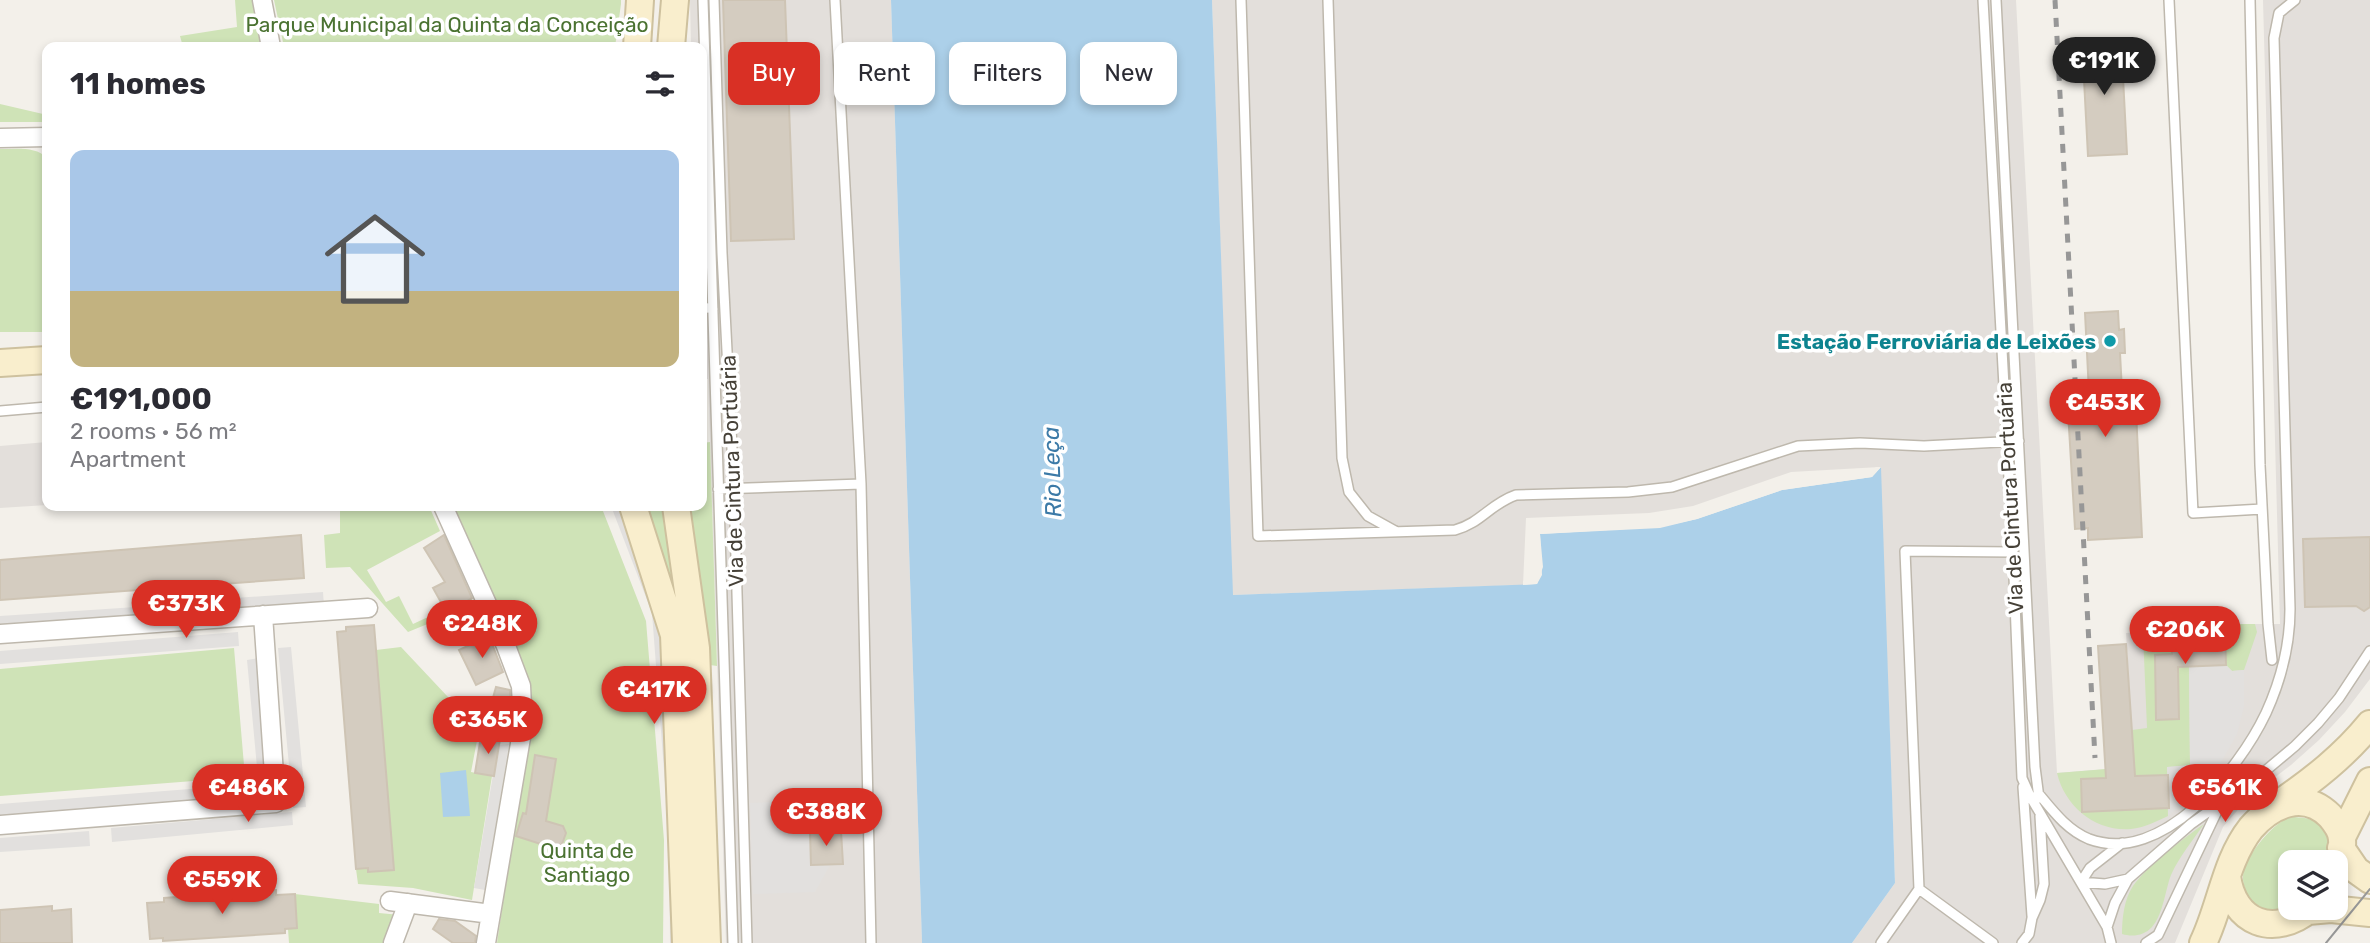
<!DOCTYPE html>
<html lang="en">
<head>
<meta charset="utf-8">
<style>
	:root { --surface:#fff; --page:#f7f7f7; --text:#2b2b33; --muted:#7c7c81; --accent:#d93025 }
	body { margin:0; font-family:Rubik,sans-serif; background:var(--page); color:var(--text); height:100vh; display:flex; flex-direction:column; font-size:26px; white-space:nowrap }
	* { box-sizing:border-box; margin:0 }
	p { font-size:23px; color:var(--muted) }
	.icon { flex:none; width:38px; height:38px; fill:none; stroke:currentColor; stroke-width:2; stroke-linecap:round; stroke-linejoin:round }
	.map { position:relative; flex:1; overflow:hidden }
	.drawer { position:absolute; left:42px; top:42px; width:665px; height:469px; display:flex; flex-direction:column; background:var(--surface); border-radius:14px; box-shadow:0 4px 10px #0003 }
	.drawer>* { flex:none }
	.guide { position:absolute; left:728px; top:42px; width:665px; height:63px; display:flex; gap:14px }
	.tools { position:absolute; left:2278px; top:850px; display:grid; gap:14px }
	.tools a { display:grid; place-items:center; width:70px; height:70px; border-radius:14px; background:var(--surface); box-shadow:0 4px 10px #0003; font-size:35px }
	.price { position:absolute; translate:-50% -60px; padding:0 16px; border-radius:24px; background:var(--accent); color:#fff; font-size:23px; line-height:46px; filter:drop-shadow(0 2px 4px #0008) }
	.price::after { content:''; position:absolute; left:50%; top:42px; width:21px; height:16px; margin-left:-10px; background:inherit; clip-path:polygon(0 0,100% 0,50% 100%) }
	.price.selected { background:#222; color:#fff }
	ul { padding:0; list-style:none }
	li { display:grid; align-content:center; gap:14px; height:371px; padding:0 28px }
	li span { display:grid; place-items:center; height:217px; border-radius:14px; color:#555 }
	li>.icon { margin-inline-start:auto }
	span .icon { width:126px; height:126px; fill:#fffc; stroke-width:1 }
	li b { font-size:30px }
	h2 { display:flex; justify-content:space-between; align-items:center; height:84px; padding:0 28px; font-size:30px }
	.pill { padding:0 24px; border-radius:14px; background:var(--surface); box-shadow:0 4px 10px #0003; font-size:24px; line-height:63px }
	.pill.selected { background:var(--accent); color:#fff }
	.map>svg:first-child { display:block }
	.industrial { fill:#e3dfdb }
	.green { fill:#cfe3b7 }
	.parking { fill:#e2e0de }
	.water { fill:#acd0e9 }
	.pier { fill:#f3f0ea }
	.building { fill:#d4ccc0; stroke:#cec4b4; stroke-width:2 }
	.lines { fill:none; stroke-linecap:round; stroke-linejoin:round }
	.lane-casing { stroke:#beb8ad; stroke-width:12 }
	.street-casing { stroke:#beb8ad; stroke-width:21 }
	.secondary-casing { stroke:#cec19e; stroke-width:30 }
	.lane { stroke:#fff; stroke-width:9 }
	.street { stroke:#fff; stroke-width:18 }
	.secondary { stroke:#f9eecd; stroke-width:26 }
	.tram { stroke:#979797; stroke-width:2 }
	.rail { stroke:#979797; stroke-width:5; stroke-dasharray:9 9; stroke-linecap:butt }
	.culture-dot { fill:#0f9aa8; stroke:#fff; stroke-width:2.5 }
	.labels { text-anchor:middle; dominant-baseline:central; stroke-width:7; stroke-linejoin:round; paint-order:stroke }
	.park-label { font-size:21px; fill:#4a7231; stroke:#fff }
	.culture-label { font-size:21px; font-weight:bold; fill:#0d838f; stroke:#fff; text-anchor:end }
	.street-label { font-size:21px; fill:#464138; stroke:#fff }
	.water-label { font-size:23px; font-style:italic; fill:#3c7aa7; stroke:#fff }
</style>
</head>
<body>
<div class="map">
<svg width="2370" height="943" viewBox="0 0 2370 943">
	<rect width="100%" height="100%" fill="#f3f0ea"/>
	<!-- industrial -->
	<path class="industrial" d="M 690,0 L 891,0 L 922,943 L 726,943 L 708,379 L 703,379 L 702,355 L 702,47 L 691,47 Z
		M 1212,0 L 2016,0 L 2057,773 L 2134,767 L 2126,633 L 2225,631 L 2225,624 L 2280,624 L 2263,0 L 2370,0 L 2370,679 L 2345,712 L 2319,740 L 2291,765 L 2249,797 L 2223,827 L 2175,943 L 1852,943 L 1895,883 L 1880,467 L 1791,472 L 1693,506 L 1649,513 L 1526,518 L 1523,585 L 1232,595 Z
		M 47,442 L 47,505 L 0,508 L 0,446 Z"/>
	<!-- green -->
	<path class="green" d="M 235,0 L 253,0 L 263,47 L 183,47 L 180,36 L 237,27 Z
		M 274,0 L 621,0 L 621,4 L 615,47 L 284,47 Z
		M 0,104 L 43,114 L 42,122 L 0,122 Z
		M 0,149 C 16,149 36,146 47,158 L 47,332 L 0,332 Z
		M 710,442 L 717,666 L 710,665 L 689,506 L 702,506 L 702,443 Z
		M 340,506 L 429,506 L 440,531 L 367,570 L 386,602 L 399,596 L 413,624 L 471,597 L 474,605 L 408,632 L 350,567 L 326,568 L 324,535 L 340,533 Z
		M 451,506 L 601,506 L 646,621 L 664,840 L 663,943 L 497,943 L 529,727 Z
		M 633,506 L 676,506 L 692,618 L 671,626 Z
		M 2225,624 L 2255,624 L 2257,632 L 2244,670 L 2232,671 L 2226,665 Z
		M 2143,633 L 2172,633 L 2172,654 L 2155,655 L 2157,720 L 2179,719 L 2178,667 L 2189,666 L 2190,766 L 2167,767 L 2168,775 L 2081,779 L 2083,812 L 2169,808 L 2168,816 C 2157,821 2144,828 2131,829 C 2096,832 2065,807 2057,773 L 2106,769 L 2132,730 L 2147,728 Z
		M 401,647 L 479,730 L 471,772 L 492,776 L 472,900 L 413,888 L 358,884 L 356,869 L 368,868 L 368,871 L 394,870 L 376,650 Z
		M 234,648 L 245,777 L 0,796 L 0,669 Z
		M 2290,817 C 2322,817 2339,830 2327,863 L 2291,863 L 2291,908 C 2285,910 2276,914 2270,913 C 2254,911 2242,890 2243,876 C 2244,857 2273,823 2290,817 Z
		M 2204,824 C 2193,840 2179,857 2171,875 C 2165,891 2163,915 2152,927 C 2144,936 2132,937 2122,934 C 2122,919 2124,899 2133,886 C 2147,866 2184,838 2204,824 Z
		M 295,894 L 379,904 L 379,913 L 400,915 L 389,943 L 289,943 L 288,929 L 297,928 Z"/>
	<!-- parking -->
	<path class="parking" d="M 611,506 L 618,506 L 659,609 L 674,835 L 676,943 L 670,943 L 669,836 L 652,613 Z
		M 323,592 L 324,606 L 150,618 L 149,604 Z
		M 136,607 L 137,620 L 0,630 L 0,616 Z
		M 238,632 L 239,646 L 0,664 L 0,651 Z
		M 291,647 L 306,807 L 293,808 L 278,648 Z
		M 259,658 L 270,776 L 258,778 L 247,660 Z
		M 2226,665 L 2232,671 L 2244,670 L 2244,706 L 2237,734 L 2219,766 L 2198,791 L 2168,816 L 2167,767 L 2190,765 L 2189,666 Z
		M 509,744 L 485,890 L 474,888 L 498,745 Z
		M 253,784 L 253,798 L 0,819 L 0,804 Z
		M 812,801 L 813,831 L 810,832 L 811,864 L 830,865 L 815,892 L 753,894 L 750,803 Z
		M 292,812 L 293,825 L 112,842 L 111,828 Z
		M 89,831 L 90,846 L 0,852 L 0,838 Z"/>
	<!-- water -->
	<path class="water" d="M 891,0 L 1212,0 L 1233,595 L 1537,584 L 1543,567 L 1540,534 L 1660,527 L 1697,519 L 1782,490 L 1872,477 L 1881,467 L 1895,883 L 1852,943 L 922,943 Z
		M 466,770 L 470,816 L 443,817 L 440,773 Z"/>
	<!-- pier -->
	<path class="pier" d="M 1876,467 L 1881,467 L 1872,477 L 1782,490 L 1697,519 L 1660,528 L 1540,534 L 1542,575 L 1537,584 L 1523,585 L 1523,581 L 1535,581 L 1539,574 L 1536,534 L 1539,530 L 1660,524 L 1696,516 L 1782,487 L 1870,474 Z"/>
	<!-- building -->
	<path class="building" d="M 723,0 L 785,0 L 794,239 L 731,241 Z
		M 2121,39 L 2127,154 L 2088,156 L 2082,41 Z
		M 2118,311 L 2119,330 L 2124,329 L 2125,353 L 2120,353 L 2122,391 L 2135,390 L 2142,537 L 2088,540 L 2088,528 L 2075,529 L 2067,394 L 2089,393 L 2085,313 Z
		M 301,535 L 304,578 L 0,600 L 0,560 Z
		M 444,535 L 472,598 L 447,613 L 433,588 L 445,582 L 424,548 Z
		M 2370,537 L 2370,607 L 2364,611 L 2356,606 L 2305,607 L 2303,539 Z
		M 374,625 L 394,870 L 368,872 L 368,868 L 356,869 L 337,632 L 346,631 L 346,627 Z
		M 2225,631 L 2226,665 L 2178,667 L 2179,719 L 2156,720 L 2155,655 L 2172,654 L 2172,633 Z
		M 489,636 L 503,672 L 476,685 L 459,650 Z
		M 2126,644 L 2135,776 L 2168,775 L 2169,808 L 2082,812 L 2081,779 L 2106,778 L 2098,646 Z
		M 496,687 L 510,690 L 511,716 L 506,715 L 506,709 L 491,705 Z
		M 481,736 L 500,739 L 494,776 L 475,773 Z
		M 535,755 L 556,759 L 546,821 L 563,826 L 566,833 L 562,844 L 556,849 L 516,836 L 523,813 L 526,814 Z
		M 810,831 L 841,831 L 843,864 L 811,865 Z
		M 276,890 L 276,895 L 295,894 L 297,928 L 285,929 L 285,933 L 163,941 L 163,938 L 150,939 L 147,903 L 164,902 L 164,898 Z
		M 52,906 L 52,911 L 71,909 L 72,943 L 0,943 L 0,910 Z
		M 439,919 L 455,921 L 476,936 L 475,943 L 453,943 L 433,929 Z"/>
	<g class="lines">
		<defs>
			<path id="lane" d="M 703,0 L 733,943
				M 714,0 L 722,253 L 734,488 L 747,943
				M 835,0 L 861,484 L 871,943
				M 1241,0 L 1258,536 L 1455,530 C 1481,523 1490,504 1516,495 L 1628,492 L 1672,487 L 1798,446 L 1860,443 L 1924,446 L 2019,441
				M 1328,0 L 1342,458 L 1349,492 L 1368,516 L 1395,531
				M 1983,0 L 2013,552 L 2022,778 L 2030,796 L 2107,927 L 2111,943
				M 1996,0 L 2035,767 L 2039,798
				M 2169,0 L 2193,513 L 2262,509
				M 2250,0 L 2260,465 L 2268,624 L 2272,660
				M 702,307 L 713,309
				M 0,411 L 47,407
				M 718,489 L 861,484
				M 2023,787 L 2032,916
				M 2038,793 C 2053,811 2067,830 2089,839 C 2162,866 2239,770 2266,713 C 2281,680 2290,645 2290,609 L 2274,38 L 2279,13 L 2295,0
				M 2081,882 L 2090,868 L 2122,843
				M 2081,882 L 2105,884 L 2128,879
				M 1919,889 L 1993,943
				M 2107,927 L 2115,903 L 2128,879 L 2191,824 L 2264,772 L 2295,746 L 2318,723 L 2339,698 L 2370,651
				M 1881,943 L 1919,889 L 1905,551 L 2013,552
				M 2022,943 L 2029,934 L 2032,918 L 2040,900 L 2044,884 L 2040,816
				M 2146,943 L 2158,935 L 2220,805"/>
			<path id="street" d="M 262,0 L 271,47
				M 0,138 L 47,137
				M 443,506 L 506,646 L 521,686 L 523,726 L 486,943
				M 0,634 L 368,608
				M 0,825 L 276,803 L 263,615
				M 390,901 L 491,914
				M 393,943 L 408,903"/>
			<path id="secondary" d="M 637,47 L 640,0
				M 671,47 L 675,0
				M 0,363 L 47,360
				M 633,506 L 674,635 L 686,943
				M 676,506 L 696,648 L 707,943
				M 2280,803 C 2313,780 2344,756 2370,724
				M 2342,837 L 2370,781
				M 2341,848 L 2356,870 L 2370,880
				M 2227,876 C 2233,923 2274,939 2311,908
				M 2308,911 L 2331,909 L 2370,913
				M 2203,943 C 2221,906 2225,861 2251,828 C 2272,804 2304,790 2330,816 C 2335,822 2342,831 2342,840 C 2343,851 2340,861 2336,872"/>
		</defs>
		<!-- lane casing -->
		<use href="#lane" class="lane-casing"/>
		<!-- street casing -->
		<use href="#street" class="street-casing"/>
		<!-- secondary casing -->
		<use href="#secondary" class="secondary-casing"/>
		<!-- lane -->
		<use href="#lane" class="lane"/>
		<!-- street -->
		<use href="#street" class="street"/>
		<!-- secondary -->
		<use href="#secondary" class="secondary"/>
		<!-- tram -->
		<path class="tram" d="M 2326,943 L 2370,889"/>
		<!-- rail -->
		<path class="rail" d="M 2055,0 L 2095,758"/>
	</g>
	<!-- markers -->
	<circle class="culture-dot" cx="2110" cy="341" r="7"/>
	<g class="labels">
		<!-- park labels -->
		<g class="park-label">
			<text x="447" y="24">Parque Municipal da Quinta da Conceição</text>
			<text x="587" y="850">Quinta de<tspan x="587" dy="24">Santiago</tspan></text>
		</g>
		<!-- culture labels -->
		<g class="culture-label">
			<text x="2096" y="341">Estação Ferroviária de Leixões</text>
		</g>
		<!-- street labels -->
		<g class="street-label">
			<text transform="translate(732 471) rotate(-92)">Via de Cintura Portuária</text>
			<text transform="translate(2010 498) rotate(-93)">Via de Cintura Portuária</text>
		</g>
		<!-- water labels -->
		<g class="water-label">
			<text transform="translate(1052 472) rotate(-92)">Rio Leça</text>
		</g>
	</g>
</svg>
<div class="tools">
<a><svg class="icon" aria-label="layers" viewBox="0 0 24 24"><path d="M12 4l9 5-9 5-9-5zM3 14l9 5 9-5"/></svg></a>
</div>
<b class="price selected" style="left:2104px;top:97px">€191K</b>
<b class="price" style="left:2105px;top:439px">€453K</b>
<b class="price" style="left:186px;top:640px">€373K</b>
<b class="price" style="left:482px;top:660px">€248K</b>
<b class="price" style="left:2185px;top:666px">€206K</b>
<b class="price" style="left:654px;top:726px">€417K</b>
<b class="price" style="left:488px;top:756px">€365K</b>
<b class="price" style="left:248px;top:824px">€486K</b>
<b class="price" style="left:2225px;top:824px">€561K</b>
<b class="price" style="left:826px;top:848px">€388K</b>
<b class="price" style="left:222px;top:916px">€559K</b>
<div class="guide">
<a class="pill selected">Buy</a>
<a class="pill">Rent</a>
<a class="pill">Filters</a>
<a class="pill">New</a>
</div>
<section class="drawer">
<h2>11 homes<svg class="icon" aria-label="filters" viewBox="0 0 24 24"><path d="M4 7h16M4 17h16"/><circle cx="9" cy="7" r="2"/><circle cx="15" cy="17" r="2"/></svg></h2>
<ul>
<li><span style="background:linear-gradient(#a9c7e8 65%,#c2b280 0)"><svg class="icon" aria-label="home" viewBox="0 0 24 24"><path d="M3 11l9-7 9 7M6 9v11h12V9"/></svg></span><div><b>€191,000</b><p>2 rooms · 56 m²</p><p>Apartment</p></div></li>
</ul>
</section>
</div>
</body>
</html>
